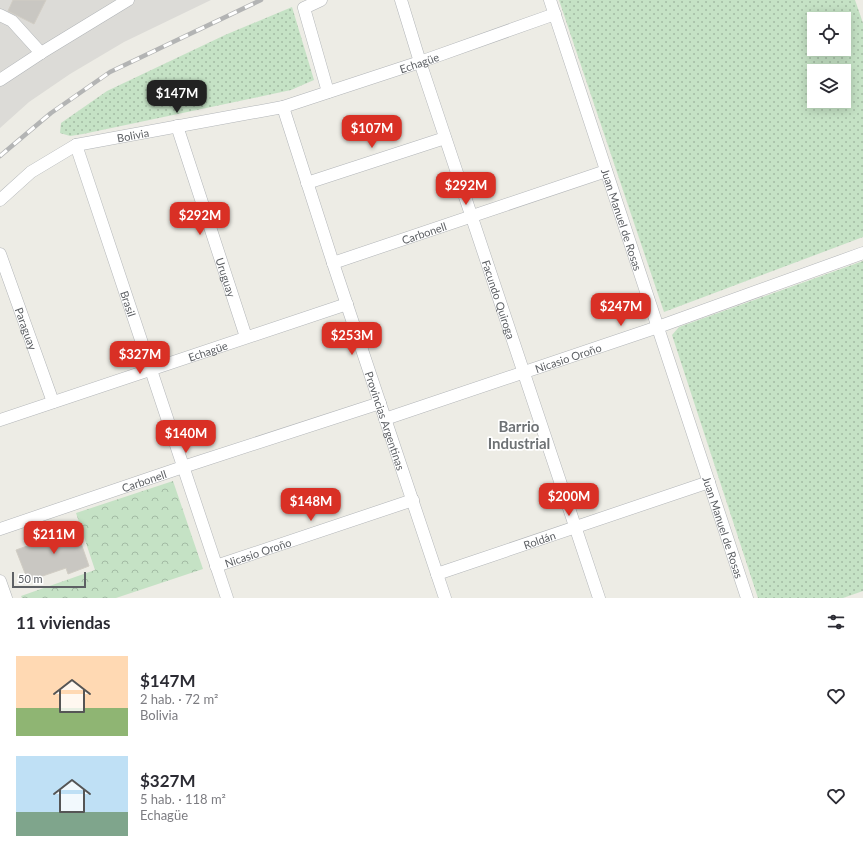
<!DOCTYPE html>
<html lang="es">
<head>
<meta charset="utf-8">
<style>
	:root { --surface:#fff; --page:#f7f7f7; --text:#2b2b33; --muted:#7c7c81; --accent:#d93025 }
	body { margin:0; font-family:Lato,sans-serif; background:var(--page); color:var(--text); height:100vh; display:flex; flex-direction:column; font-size:15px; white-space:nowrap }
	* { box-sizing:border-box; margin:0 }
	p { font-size:13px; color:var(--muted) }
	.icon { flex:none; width:22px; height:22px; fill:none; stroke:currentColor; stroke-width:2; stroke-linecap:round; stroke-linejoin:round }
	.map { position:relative; height:598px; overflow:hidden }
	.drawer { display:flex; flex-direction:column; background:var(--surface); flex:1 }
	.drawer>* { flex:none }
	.fabs { position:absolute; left:807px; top:12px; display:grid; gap:8px }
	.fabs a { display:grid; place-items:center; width:44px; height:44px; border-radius:0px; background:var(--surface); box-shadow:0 2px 10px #0003; font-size:20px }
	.scale { position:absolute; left:12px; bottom:10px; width:74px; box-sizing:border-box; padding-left:4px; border:2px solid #5d6064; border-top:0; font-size:11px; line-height:14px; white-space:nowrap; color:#5d6064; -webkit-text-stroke:3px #fff; paint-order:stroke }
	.price { position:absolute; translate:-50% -34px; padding:0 9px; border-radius:8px; background:var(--accent); color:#fff; font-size:13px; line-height:26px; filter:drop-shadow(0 1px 2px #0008) }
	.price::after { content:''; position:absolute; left:50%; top:24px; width:12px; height:9px; margin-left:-6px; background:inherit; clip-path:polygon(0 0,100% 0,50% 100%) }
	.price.active { background:#222; color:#fff }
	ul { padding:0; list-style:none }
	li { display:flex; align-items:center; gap:12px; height:100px; padding:0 16px }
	li span { display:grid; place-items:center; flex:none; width:112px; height:80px; border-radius:0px; color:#555 }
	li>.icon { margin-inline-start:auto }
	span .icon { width:48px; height:48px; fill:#fffc; stroke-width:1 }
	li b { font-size:17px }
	h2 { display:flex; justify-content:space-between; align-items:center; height:48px; padding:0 16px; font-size:17px }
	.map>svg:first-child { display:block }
	.industrial { fill:#dcdbd7 }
	.grass { fill:url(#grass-dots); fill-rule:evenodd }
	.park { fill:url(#park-crowns) }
	.building { fill:#c9c7c2; stroke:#d1cdc4 }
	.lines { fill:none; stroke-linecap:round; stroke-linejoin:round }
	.minor-casing { stroke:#b2b5b8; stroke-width:13 }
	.minor { stroke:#fff; stroke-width:12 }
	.rail-casing { stroke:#b3b4b4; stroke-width:4.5 }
	.rail { stroke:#fff; stroke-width:3; stroke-dasharray:9; stroke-linecap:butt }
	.labels { text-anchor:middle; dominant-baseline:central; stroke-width:3.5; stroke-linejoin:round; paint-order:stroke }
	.street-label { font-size:11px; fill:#5d6064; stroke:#fff }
	.district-label { font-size:15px; font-weight:bold; fill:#6e7275; stroke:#fff }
</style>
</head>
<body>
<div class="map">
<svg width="863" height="598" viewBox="0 0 863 598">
	<defs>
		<pattern id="grass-dots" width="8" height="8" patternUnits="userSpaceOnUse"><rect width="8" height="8" fill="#c5e2c5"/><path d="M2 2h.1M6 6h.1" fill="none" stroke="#a3bba4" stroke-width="1.8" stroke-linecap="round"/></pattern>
		<pattern id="park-crowns" width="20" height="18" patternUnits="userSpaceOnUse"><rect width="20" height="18" fill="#c5e2c5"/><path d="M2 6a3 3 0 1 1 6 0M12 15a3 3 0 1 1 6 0" fill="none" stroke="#a3bba4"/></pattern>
	</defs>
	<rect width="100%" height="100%" fill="#edece5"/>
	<!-- industrial -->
	<path class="industrial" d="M 0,0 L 211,0 L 124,42 L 70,74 L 29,102 L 0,128 Z"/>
	<!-- grass -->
	<path class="grass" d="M 559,0 L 855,0 L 863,23 L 863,237 L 664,312 ZM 814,19 L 844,19 L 844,49 L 814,49 ZM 814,71 L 844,71 L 844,101 L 814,101 Z
		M 292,7 L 314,80 L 291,90 L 263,96 L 83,134 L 70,136 L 60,133 L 61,123 L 107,91 L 225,35 Z
		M 863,261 L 863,591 L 843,598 L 758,598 L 672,335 L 679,327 Z"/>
	<!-- park -->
	<path class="park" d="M 173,481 L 203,569 L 116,598 L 22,598 L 21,596 L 95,570 L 76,513 Z"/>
	<!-- building -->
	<path class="building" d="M 13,0 L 46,0 L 34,24 L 8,11 Z
		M 75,526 L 89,566 L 68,574 L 66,568 L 28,581 L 16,550 L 55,536 L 54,534 Z"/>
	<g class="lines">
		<defs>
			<g id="minor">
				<path d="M 321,0 L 304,8 L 328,92"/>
				<path id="s1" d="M 401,0 L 420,62 L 599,598"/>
				<path id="s2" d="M 550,0 L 747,598"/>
				<path d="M 0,15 L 12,21 L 41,53"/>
				<path d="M 0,80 L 41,53 L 128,0"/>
				<path id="s3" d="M 283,107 L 333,263 L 445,598"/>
				<path id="s4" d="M 177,126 L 246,337"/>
				<path id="s5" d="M 76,145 L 227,598"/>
				<path d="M 307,183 L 445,138"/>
				<path id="s6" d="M 0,200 L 31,172 L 76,145 L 283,107 L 420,62 L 555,14"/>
				<path id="s7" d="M 0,254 L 53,402"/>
				<path id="s8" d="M 333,263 L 606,171"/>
				<path id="s9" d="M 385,419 L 658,327 L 863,253"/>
				<path id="s10" d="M 0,420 L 347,304"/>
				<path id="s11" d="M 0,529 L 183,467 L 380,403"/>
				<path id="s12" d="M 216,566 L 413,500"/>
				<path id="s13" d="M 437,574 L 709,482"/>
				<path d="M 0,581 L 6,598"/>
			</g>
		</defs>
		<!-- minor casing -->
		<use href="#minor" class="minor-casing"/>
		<!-- minor -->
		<use href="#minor" class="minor"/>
		<defs>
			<path id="rail" d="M 0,156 L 51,113 L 110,72 L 261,0"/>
		</defs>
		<!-- rail casing -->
		<use href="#rail" class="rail-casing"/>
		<!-- rail -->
		<use href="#rail" class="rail"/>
	</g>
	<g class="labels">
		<!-- street labels -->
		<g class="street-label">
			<text stroke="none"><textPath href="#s6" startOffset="448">Echagüe</textPath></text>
			<text stroke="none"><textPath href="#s6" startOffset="152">Bolivia</textPath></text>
			<text stroke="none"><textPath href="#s2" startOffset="231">Juan Manuel de Rosas</textPath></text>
			<text stroke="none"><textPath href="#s8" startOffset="96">Carbonell</textPath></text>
			<text stroke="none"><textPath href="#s4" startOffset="159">Uruguay</textPath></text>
			<text stroke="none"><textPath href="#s1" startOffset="315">Facundo Quiroga</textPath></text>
			<text stroke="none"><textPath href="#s5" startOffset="167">Brasil</textPath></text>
			<text stroke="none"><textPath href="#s7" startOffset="79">Paraguay</textPath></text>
			<text stroke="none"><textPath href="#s10" startOffset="219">Echagüe</textPath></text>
			<text stroke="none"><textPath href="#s9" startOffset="193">Nicasio Oroño</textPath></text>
			<text stroke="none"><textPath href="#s3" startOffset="330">Provincias Argentinas</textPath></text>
			<text stroke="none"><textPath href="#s11" startOffset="152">Carbonell</textPath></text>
			<text stroke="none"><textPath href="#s2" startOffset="555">Juan Manuel de Rosas</textPath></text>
			<text stroke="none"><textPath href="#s13" startOffset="108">Roldán</textPath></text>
			<text stroke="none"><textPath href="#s12" startOffset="44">Nicasio Oroño</textPath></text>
		</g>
		<!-- district labels -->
		<g class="district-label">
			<text x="519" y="426">Barrio<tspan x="519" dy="17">Industrial</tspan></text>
		</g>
	</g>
</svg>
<div class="fabs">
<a><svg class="icon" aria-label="locate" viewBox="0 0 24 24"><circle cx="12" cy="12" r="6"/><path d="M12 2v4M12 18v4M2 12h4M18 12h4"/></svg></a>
<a><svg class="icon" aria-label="layers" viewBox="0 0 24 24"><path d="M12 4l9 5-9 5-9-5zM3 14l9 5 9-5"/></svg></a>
</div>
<div class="scale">50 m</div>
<b class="price active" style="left:177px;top:114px">$147M</b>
<b class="price" style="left:372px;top:149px">$107M</b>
<b class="price" style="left:466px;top:206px">$292M</b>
<b class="price" style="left:200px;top:236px">$292M</b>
<b class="price" style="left:621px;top:327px">$247M</b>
<b class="price" style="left:352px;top:356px">$253M</b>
<b class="price" style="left:140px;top:375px">$327M</b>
<b class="price" style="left:186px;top:454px">$140M</b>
<b class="price" style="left:569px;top:517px">$200M</b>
<b class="price" style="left:311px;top:522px">$148M</b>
<b class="price" style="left:54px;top:555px">$211M</b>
</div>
<section class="drawer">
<h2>11 viviendas<svg class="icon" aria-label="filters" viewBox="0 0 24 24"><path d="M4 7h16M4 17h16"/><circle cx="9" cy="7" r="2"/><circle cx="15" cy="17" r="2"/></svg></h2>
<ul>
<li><span style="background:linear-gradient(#ffd9b3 65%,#8fb573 0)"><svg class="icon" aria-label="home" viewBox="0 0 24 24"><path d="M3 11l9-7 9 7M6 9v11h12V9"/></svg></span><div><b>$147M</b><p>2 hab. · 72 m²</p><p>Bolivia</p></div><svg class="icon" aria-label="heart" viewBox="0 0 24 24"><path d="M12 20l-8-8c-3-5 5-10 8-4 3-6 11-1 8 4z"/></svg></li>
<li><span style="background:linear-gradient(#bfe0f5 70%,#7fa58c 0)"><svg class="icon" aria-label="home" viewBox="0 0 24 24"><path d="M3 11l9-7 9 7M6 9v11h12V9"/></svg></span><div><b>$327M</b><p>5 hab. · 118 m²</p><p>Echagüe</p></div><svg class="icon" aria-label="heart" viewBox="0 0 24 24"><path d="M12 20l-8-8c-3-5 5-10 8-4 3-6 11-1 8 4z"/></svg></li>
</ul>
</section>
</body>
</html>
